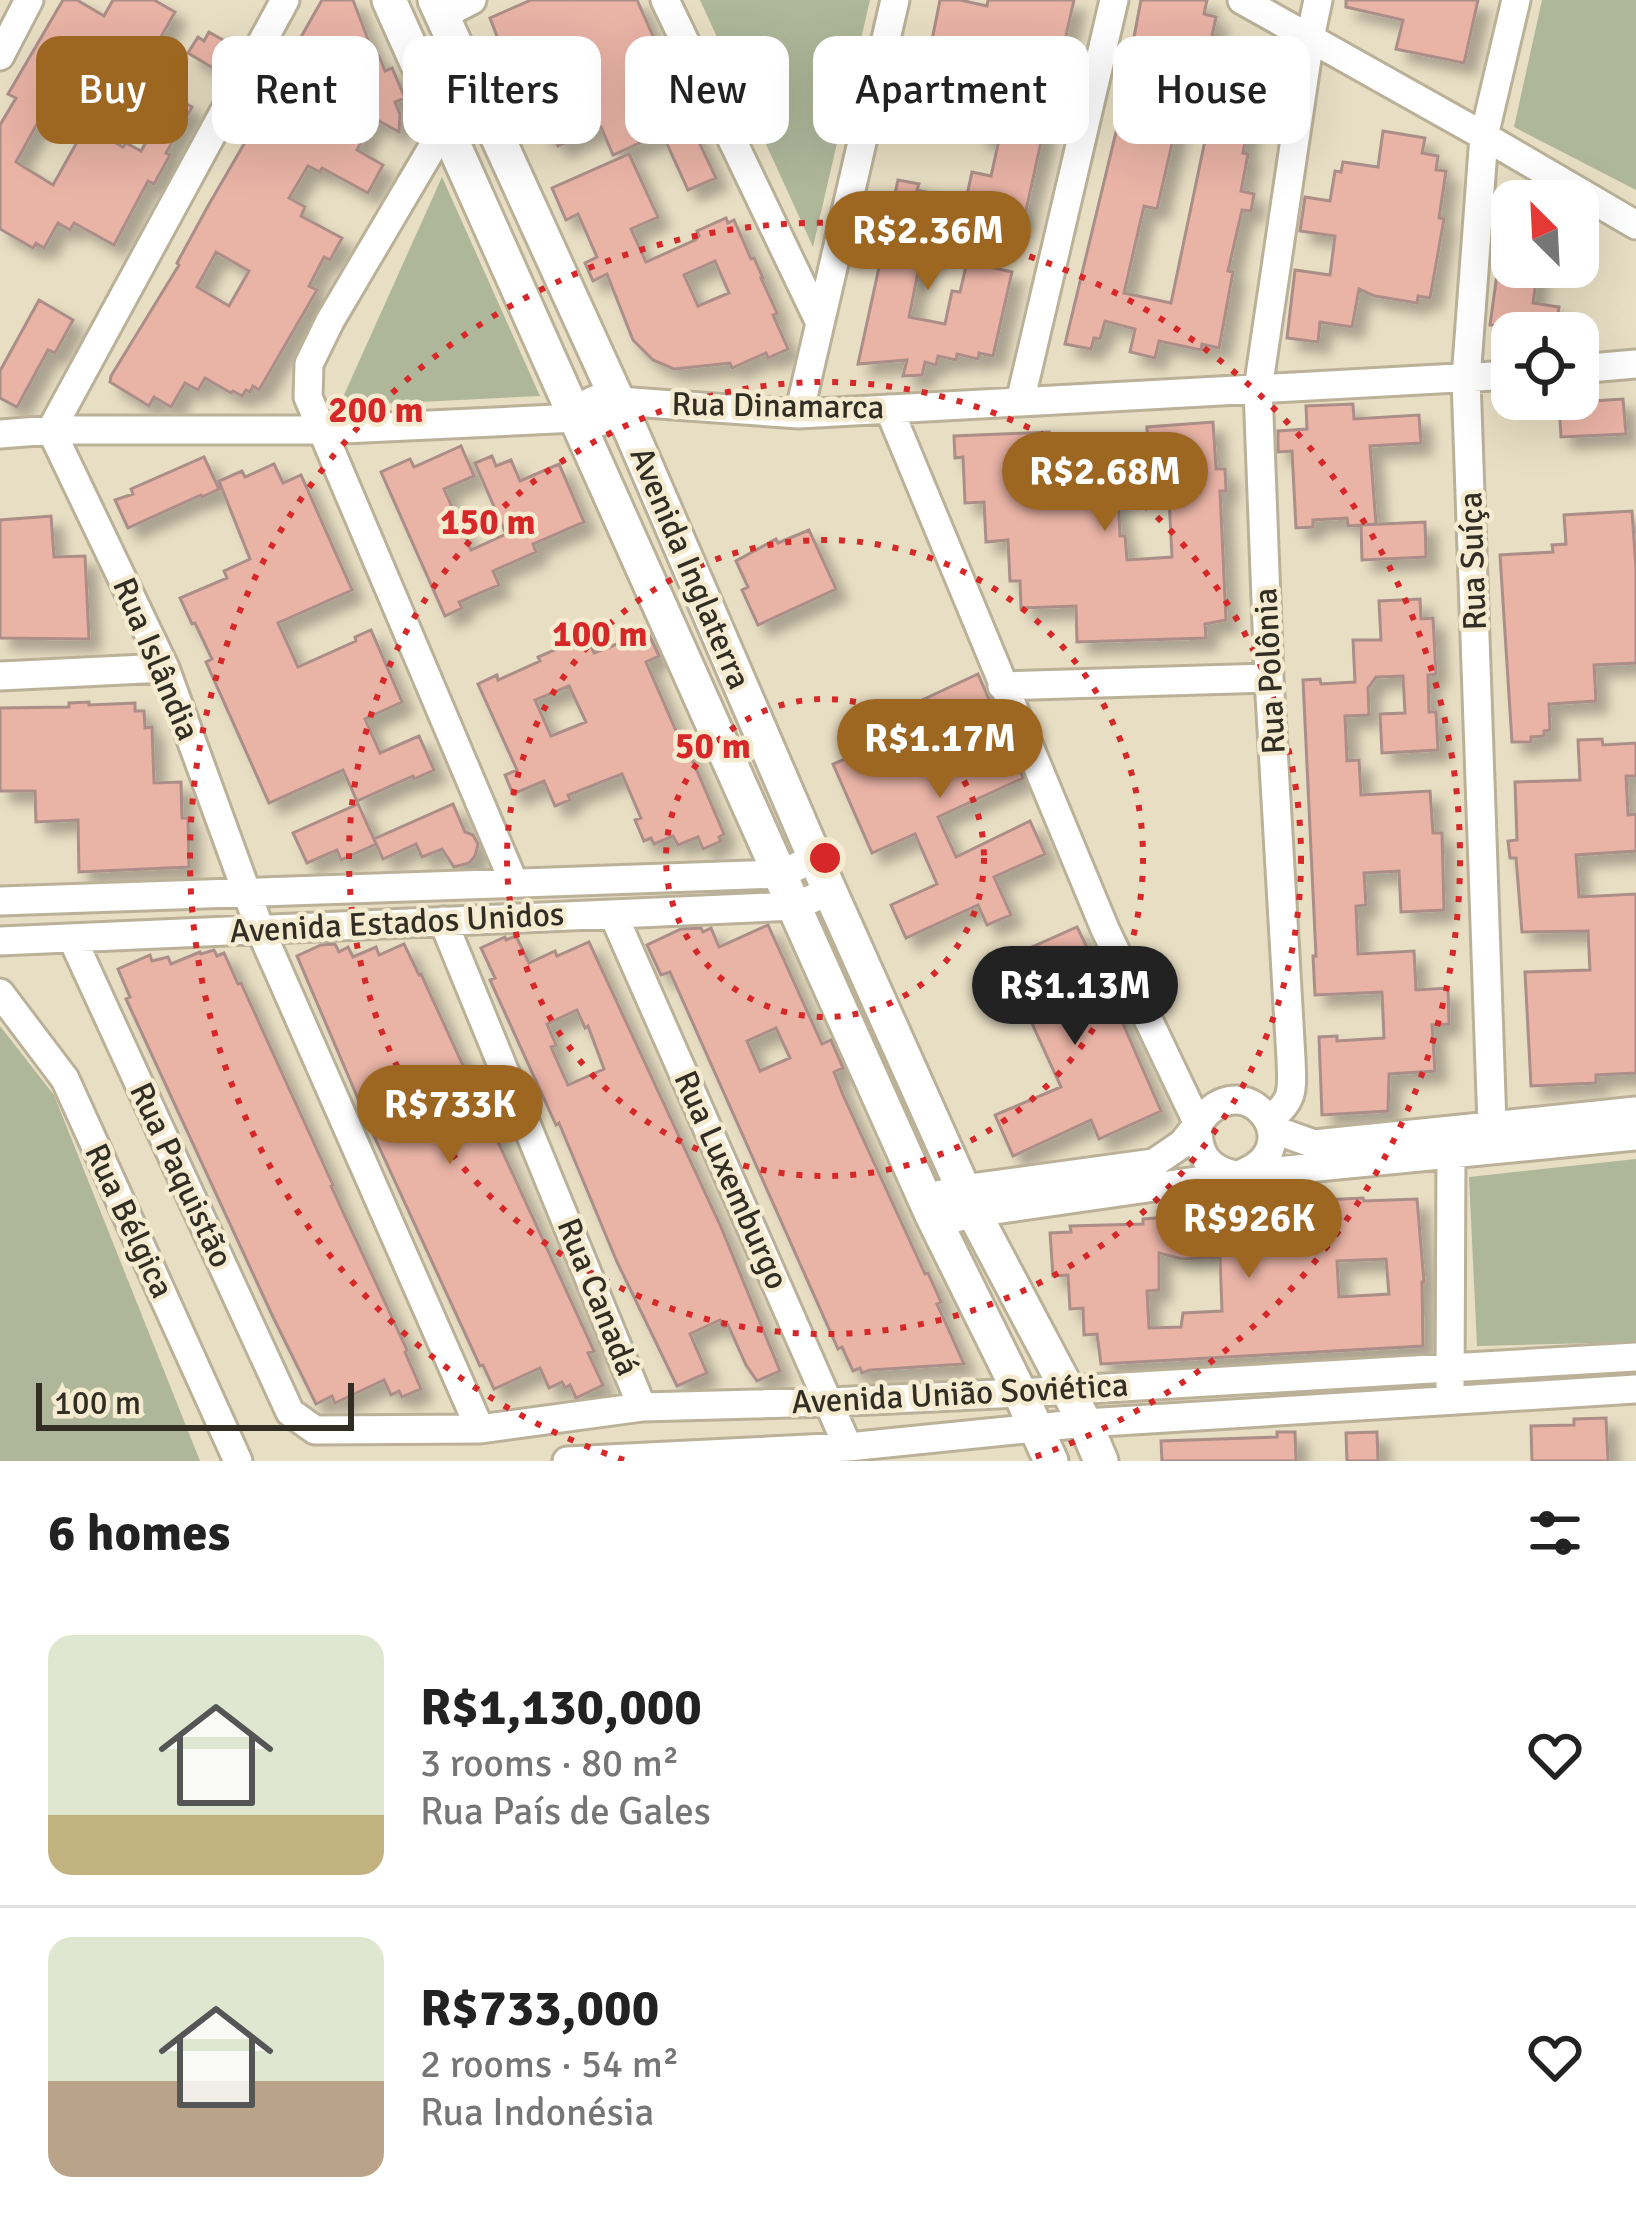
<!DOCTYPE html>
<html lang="en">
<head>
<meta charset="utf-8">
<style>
	:root { --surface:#fff; --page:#f6f6f6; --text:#222; --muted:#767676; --line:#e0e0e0; --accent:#9d6721 }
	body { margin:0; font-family:Signika,sans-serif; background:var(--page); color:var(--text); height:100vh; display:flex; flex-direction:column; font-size:45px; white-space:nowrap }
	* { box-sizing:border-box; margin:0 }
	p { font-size:39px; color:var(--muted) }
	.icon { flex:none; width:66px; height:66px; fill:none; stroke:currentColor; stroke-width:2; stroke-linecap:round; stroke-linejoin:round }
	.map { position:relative; height:1461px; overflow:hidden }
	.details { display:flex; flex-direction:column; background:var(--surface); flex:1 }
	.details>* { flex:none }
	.hud { position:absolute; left:36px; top:36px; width:1566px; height:108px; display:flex; gap:24px }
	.needle { width:78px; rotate:336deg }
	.tools { position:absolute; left:1491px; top:180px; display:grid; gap:24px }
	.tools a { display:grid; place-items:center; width:108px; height:108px; border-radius:24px; background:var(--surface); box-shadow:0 12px 48px #0002; font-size:60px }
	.scale { position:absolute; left:36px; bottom:30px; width:318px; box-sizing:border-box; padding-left:12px; border:6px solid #322e24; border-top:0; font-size:33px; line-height:42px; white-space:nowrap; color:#322e24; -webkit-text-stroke:9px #f5ebd1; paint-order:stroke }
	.price { position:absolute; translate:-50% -102px; padding:0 27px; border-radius:42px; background:var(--accent); color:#fff; font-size:39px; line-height:78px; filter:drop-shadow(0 3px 6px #0008) }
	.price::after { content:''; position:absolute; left:50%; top:72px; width:36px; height:27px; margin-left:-18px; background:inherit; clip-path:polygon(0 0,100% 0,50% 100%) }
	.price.selected { background:#222; color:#fff }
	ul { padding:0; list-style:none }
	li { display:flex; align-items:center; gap:36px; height:300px; padding:0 48px }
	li+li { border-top:3px solid var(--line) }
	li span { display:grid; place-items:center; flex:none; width:336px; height:240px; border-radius:24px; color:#555 }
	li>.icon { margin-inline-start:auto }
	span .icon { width:144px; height:144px; fill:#fffc; stroke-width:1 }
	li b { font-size:51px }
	h2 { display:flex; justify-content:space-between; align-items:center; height:144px; padding:0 48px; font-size:51px }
	.chip { padding:0 42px; border-radius:24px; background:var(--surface); box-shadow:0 12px 48px #0002; font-size:42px; line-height:108px }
	.chip.selected { background:var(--accent); color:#fff }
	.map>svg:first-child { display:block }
	.green { fill:#afb79a }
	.building { fill:#e9b3a6; stroke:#ab8e88; stroke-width:3; fill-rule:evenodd; filter:url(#shadow) }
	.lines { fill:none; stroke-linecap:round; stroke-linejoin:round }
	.minor-casing { stroke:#bab198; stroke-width:33 }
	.major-casing { stroke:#bab198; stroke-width:39 }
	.minor { stroke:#fff; stroke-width:27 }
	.major { stroke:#fff; stroke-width:33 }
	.ring { fill:none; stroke:#d62828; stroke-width:6; stroke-dasharray:6 12 }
	.labels { text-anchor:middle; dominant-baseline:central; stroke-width:9; stroke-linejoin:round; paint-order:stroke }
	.street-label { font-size:33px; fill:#322e24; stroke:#f5ebd1 }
	.centre { fill:#d62828; stroke:#f5ebd1; stroke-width:6 }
	.ring-label { font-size:36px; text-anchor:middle; font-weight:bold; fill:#d62828; stroke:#f5ebd1; stroke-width:9; stroke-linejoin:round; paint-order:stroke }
</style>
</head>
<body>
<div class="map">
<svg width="1636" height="1461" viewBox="0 0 1636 1461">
	<defs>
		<filter id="shadow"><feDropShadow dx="11" dy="11" stdDeviation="6" flood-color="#0004"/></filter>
	</defs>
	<rect width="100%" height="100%" fill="#e8dec4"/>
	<!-- green -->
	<path class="green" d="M 700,0 L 870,0 L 813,247 Z
		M 1542,0 L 1636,0 L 1636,190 L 1514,127 Z
		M 442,177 L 540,396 L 339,406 Z
		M 0,1026 L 54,1095 L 200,1461 L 0,1461 Z
		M 1636,1159 L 1636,1342 L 1477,1346 L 1469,1177 Z"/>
	<!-- building -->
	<path class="building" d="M 63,0 L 77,0 L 104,16 L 113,0 L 154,0 L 175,12 L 158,42 L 167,47 L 146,81 L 192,107 L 166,153 L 170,155 L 154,184 L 148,181 L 114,245 L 74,223 L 70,230 L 58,223 L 44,248 L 36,243 L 33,248 L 0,229 L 0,125 L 16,98 L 8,94 ZM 68,78 L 115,105 L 118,101 L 157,123 L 141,151 L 126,143 L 123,147 L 86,126 L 53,185 L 16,162 L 43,113 L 47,116 Z
		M 322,0 L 353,0 L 375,58 L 379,56 L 385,71 L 392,68 L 405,98 L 395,102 L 400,114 L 399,132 L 374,118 L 357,150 L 383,165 L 368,193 L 322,168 L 320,172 L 308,166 L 289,198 L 305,207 L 301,216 L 342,238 L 330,260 L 324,257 L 309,286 L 317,290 L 259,390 L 253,386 L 250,392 L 246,390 L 242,396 L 233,391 L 231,393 L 205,378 L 198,390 L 185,383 L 171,407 L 154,397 L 149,406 L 110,382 L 111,376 L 179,265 L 177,263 L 208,206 L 280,82 L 323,107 L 344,69 L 297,44 ZM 216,252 L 249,271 L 229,306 L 197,287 Z
		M 531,0 L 637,0 L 679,95 L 677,96 L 716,178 L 688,190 L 662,133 L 613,155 L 601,127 L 558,146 L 552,132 L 544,136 L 519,82 L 515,83 L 490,18 Z
		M 940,0 L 960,0 L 987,6 L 988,0 L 1074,0 L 1058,71 L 1009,60 L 1008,63 L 992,60 L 984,97 L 1048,110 L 1023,224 L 1004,220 L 1006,213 L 965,204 L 972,172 L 991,176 L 999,140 L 976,135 L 980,115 L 936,105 L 935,109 L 919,105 Z
		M 1141,0 L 1207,0 L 1204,14 L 1216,17 L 1210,45 L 1219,46 L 1216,64 L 1258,70 L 1243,153 L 1248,154 L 1241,191 L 1254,194 L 1251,211 L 1242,210 L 1228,271 L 1233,272 L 1219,348 L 1202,344 L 1201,350 L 1159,341 L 1155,358 L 1130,352 L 1135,329 L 1105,321 L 1100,339 L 1094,338 L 1091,349 L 1065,344 L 1116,132 ZM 1182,100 L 1212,107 L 1171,303 L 1124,293 L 1144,206 L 1157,209 Z
		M 1346,0 L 1478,0 L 1464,63 L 1396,49 L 1403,20 L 1346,7 Z
		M 209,32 L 228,43 L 213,68 L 188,53 L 198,37 L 204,41 Z
		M 1383,131 L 1425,138 L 1422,153 L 1438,156 L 1436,170 L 1446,171 L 1439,218 L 1444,219 L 1430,298 L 1418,296 L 1417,303 L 1375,296 L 1359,289 L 1352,327 L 1320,322 L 1318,342 L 1287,338 L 1295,270 L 1330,275 L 1335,236 L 1300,231 L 1305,197 L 1330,201 L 1335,171 L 1341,172 L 1343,162 L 1378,167 Z
		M 629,154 L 658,217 L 631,229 L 646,262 L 695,240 L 699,236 L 697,231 L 726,218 L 728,223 L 734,220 L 751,259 L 754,258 L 763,278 L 761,278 L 777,313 L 773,315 L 788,349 L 768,358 L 766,353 L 732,368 L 730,363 L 674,369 L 653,360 L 633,340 L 607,274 L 593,281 L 585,263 L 597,257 L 578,214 L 566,220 L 552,188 ZM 715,261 L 729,293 L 698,306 L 684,275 Z
		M 898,180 L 919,184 L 917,190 L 948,197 L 933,260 L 921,257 L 909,317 L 945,324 L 952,291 L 960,292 L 967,262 L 1012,272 L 993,356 L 979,353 L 978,359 L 957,354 L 956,360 L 938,356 L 936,365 L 925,362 L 922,375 L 903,376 L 907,360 L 858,364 Z
		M 1498,267 L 1538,267 L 1533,303 L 1559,307 L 1556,332 L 1490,325 Z
		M 39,300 L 73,320 L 55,353 L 48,350 L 17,407 L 0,398 L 0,371 Z
		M 1623,399 L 1626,434 L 1561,437 L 1559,403 Z
		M 1353,404 L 1354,419 L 1419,415 L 1421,443 L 1370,446 L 1376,524 L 1348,526 L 1347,518 L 1313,520 L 1313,527 L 1296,528 L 1292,451 L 1278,452 L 1278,431 L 1307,429 L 1306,406 Z
		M 1213,422 L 1216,469 L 1225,469 L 1226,491 L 1220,491 L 1226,620 L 1205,624 L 1206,638 L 1077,642 L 1076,606 L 1021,608 L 1020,581 L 1010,581 L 1008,540 L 986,542 L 984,502 L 965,503 L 963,457 L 955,458 L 954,436 L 1049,432 L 1049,436 L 1064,435 L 1066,487 L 1072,487 L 1072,498 L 1118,496 L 1120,536 L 1125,536 L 1127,560 L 1172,557 L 1168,478 L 1149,480 L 1147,427 Z
		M 461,446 L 474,476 L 444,489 L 471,550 L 506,534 L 475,463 L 492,456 L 496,466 L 511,460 L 520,481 L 559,464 L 584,522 L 533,544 L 536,552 L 493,571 L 499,585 L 459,602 L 462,608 L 445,616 L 381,472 L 410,459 L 414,467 Z
		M 204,457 L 219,489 L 202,497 L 201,495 L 128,528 L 115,500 L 133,494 L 131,489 Z
		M 274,464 L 283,483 L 301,475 L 352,590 L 278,623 L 298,667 L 356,641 L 355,637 L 371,630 L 402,702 L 365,719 L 380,753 L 419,736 L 434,770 L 414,779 L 413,776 L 357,801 L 343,770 L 269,803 L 206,662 L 212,659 L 195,623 L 192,624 L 180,598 L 227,578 L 224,571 L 250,559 L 219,481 L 242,471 L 245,477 Z
		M 1632,511 L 1636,569 L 1636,663 L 1594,665 L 1596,701 L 1549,704 L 1550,730 L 1544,731 L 1544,736 L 1531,737 L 1531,742 L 1512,742 L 1500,555 L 1553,552 L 1552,545 L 1566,544 L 1564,515 Z
		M 51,516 L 54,557 L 85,556 L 89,639 L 0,638 L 0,520 Z
		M 1425,522 L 1426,557 L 1362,560 L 1361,525 Z
		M 809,530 L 836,589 L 758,625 L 742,590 L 748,587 L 736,561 L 776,539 L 778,543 Z
		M 1420,599 L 1421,619 L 1433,618 L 1436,674 L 1428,675 L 1429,712 L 1436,712 L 1438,750 L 1382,753 L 1380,714 L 1405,713 L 1403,676 L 1376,677 L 1368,688 L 1369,715 L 1345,716 L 1347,761 L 1359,760 L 1361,795 L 1430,791 L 1433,833 L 1442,833 L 1444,910 L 1401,912 L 1399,871 L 1364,873 L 1366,905 L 1356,906 L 1358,954 L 1414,951 L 1416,990 L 1448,988 L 1449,1024 L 1432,1025 L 1435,1071 L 1389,1074 L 1388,1111 L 1322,1115 L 1319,1037 L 1337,1036 L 1337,1041 L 1384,1038 L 1382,992 L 1315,995 L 1313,956 L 1316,956 L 1303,680 L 1320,679 L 1321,684 L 1355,682 L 1353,640 L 1381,640 L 1379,601 Z
		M 648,632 L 659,656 L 646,662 L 677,733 L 680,731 L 724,834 L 719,837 L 721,841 L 703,849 L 698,837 L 678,845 L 673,836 L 654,844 L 651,838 L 644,841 L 635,820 L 641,818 L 622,774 L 568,795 L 570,800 L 555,806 L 544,781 L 513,794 L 505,775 L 517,770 L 478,684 L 497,675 L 498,680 L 540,661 L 538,657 L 587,636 L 594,653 ZM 569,686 L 586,722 L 551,736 L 535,700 Z
		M 978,674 L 1023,778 L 938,817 L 956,857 L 1030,821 L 1045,854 L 994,877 L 1011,915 L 987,925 L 978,905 L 906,938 L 891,905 L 937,884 L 915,834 L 872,853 L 833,764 L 894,739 L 886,721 L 893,717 L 892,714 Z
		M 89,702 L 89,705 L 135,703 L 135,711 L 144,711 L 145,728 L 152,727 L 154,783 L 181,782 L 182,818 L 188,818 L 189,867 L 79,872 L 78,820 L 36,822 L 35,791 L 0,791 L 0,708 L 69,707 L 69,703 Z
		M 1602,739 L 1603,745 L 1636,743 L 1636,776 L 1626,776 L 1628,815 L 1636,814 L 1636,851 L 1576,855 L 1579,897 L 1636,894 L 1636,1073 L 1596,1075 L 1596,1083 L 1531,1086 L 1525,972 L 1590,970 L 1588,931 L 1522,932 L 1516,858 L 1510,858 L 1508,841 L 1517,840 L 1515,782 L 1580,780 L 1578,740 Z
		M 358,804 L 376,844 L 341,860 L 337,850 L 307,863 L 293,833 Z
		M 453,804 L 465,832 L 473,835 L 478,844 L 475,856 L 469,863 L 454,867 L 442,849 L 422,857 L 416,844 L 383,859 L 374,839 Z
		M 768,925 L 822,1044 L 831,1040 L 843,1068 L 834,1072 L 843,1095 L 925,1274 L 928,1273 L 941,1302 L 937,1304 L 964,1364 L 870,1370 L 862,1373 L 860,1368 L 853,1371 L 842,1347 L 838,1349 L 670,972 L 661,975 L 647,945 L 681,929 L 701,928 L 703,932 L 711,928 L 719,947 ZM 776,1028 L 790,1058 L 760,1071 L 747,1041 Z
		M 1077,927 L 1110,994 L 1161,1111 L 1099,1139 L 1091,1120 L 1013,1156 L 995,1115 L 1061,1087 L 1003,960 Z
		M 516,936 L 529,963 L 555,951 L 557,956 L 589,942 L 721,1227 L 780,1371 L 757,1381 L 746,1365 L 728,1325 L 723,1327 L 720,1320 L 690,1334 L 707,1373 L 677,1386 L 617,1262 L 559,1123 L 556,1125 L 490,980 L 495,978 L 481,948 L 505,937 L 506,940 ZM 577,1010 L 585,1028 L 588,1026 L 604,1069 L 568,1085 L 551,1047 L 556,1045 L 547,1024 Z
		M 335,944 L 339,952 L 348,947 L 353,957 L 376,947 L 379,955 L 404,944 L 419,975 L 421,974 L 594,1351 L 588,1353 L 603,1385 L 576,1398 L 570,1385 L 565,1388 L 562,1382 L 549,1388 L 540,1368 L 494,1389 L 483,1365 L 480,1366 L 374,1136 L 297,956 L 321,945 Z
		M 214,950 L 217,956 L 224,953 L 238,984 L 241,983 L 333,1185 L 331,1186 L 407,1350 L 405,1352 L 421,1389 L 402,1397 L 399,1391 L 391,1395 L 384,1380 L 335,1403 L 332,1396 L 316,1404 L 273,1317 L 126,999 L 130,997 L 118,969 L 150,955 L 152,961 L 168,957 L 171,964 L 200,952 L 201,954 Z
		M 1363,1198 L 1364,1201 L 1417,1199 L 1424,1282 L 1422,1282 L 1423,1346 L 1101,1364 L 1097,1334 L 1084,1335 L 1083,1308 L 1070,1309 L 1068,1275 L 1053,1276 L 1050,1233 L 1071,1232 L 1070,1226 L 1143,1224 L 1143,1219 L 1271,1210 L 1271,1206 L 1302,1204 L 1302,1201 ZM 1159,1253 L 1182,1259 L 1220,1257 L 1222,1311 L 1183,1313 L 1181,1327 L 1149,1328 L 1147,1291 L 1159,1290 ZM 1386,1259 L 1389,1294 L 1339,1297 L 1337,1261 Z
		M 1606,1418 L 1608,1461 L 1532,1461 L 1531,1426 L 1574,1425 L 1574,1419 Z
		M 1277,1432 L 1295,1432 L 1296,1461 L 1162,1461 L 1161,1441 L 1277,1437 Z
		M 1377,1432 L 1378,1461 L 1347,1461 L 1346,1433 Z"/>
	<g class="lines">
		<defs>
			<path id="minor" d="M 285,0 L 51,430 L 165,668 L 260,929 L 480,1429
				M 665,0 L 820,323
				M 1242,0 L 1484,136 L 1636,225
				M 443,15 L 472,0
				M 0,56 L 29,0
				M 445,126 L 330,321 L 309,364 L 308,397 L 514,883
				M 1578,369 L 1636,364
				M 1020,402 L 1114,0
				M 889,409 L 1105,929 L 1198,1124 L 1182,1144 L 1154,1163 L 964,1189 L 925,1198
				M 799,414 L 895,0
				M 577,418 C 582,402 602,393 618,401 L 799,414 L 1512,375
				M 0,434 L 51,430 L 322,430 L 577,418 C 590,424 598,424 611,418 L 618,401
				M 0,676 L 165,668
				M 1002,686 L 1269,678
				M 0,901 L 781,874 L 815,858
				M 613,914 L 848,1447
				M 443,921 L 642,1407
				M 72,938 L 290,1412 L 315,1430 L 480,1429 L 642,1407 L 830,1402 L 1020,1393 L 1636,1357
				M 0,941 L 795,906 L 830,891
				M 0,993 L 65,1079 L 238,1461
				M 1269,1120 C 1295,1100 1292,1090 1291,1059 L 1269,678 L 1258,389 L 1310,38 L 1318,0
				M 1492,1125 L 1466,379 L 1484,136 L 1516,0
				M 1272,1129 L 1314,1144 L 1636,1111
				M 1243,1173 C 1311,1146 1244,1058 1198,1124 C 1197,1153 1207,1169 1235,1175 L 1636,1136
				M 937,1223 L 974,1213 L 1231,1176
				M 1450,1385 L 1451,1154
				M 567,1461 L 848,1447 L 1085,1423 L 1636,1389"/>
			<path id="major" d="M 389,0 L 932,1215 L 1020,1393 L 1051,1461
				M 435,0 L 618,401 L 815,858 L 974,1213 L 1085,1423 L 1101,1461"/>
		</defs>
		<!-- minor casing -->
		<use href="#minor" class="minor-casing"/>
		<!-- major casing -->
		<use href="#major" class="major-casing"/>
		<!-- minor -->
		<use href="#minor" class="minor"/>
		<!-- major -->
		<use href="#major" class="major"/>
	</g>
	<!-- distance rings -->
	<g class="ring">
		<circle cx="825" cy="858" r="159"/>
		<circle cx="825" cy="858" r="318"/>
		<circle cx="825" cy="858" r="476"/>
		<path d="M624 1460A635 635 0 1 1 1026 1460"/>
	</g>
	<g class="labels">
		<!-- street labels -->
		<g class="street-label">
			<text transform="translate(778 406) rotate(1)">Rua Dinamarca</text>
			<text transform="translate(1473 561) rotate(-92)">Rua Suíça</text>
			<text transform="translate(690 568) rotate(67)">Avenida Inglaterra</text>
			<text transform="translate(156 659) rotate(67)">Rua Islândia</text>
			<text transform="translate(1270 671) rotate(-93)">Rua Polônia</text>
			<text transform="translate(397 923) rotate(-3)">Avenida Estados Unidos</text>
			<text transform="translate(181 1175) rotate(65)">Rua Paquistão</text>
			<text transform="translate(731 1180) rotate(66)">Rua Luxemburgo</text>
			<text transform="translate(129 1221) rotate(65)">Rua Bélgica</text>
			<text transform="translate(598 1297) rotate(68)">Rua Canadá</text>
			<text transform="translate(960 1394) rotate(-3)">Avenida União Soviética</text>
		</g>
	</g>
	<circle cx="825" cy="858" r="18" class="centre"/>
	<g class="ring-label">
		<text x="376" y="422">200 m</text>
		<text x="488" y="534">150 m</text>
		<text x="600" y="646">100 m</text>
		<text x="713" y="758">50 m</text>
	</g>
</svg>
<div class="tools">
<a><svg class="needle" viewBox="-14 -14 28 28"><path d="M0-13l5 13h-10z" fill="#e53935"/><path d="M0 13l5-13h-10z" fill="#767676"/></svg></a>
<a><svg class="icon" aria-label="locate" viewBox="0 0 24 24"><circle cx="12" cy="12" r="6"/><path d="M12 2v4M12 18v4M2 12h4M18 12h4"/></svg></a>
</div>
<div class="scale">100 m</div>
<b class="price" style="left:928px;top:293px">R$2.36M</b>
<b class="price" style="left:1105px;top:534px">R$2.68M</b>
<b class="price" style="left:940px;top:801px">R$1.17M</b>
<b class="price selected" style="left:1075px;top:1048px">R$1.13M</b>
<b class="price" style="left:450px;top:1167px">R$733K</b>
<b class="price" style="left:1249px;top:1281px">R$926K</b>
<div class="hud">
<a class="chip selected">Buy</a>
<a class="chip">Rent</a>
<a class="chip">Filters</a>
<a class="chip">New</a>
<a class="chip">Apartment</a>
<a class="chip">House</a>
</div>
</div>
<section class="details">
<h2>6 homes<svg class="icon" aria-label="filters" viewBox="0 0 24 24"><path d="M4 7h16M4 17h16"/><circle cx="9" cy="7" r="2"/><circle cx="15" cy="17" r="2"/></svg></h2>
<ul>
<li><span style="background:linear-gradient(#dfe7d0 75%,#c2b280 0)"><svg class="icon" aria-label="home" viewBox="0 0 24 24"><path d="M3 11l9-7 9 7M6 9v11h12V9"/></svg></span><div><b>R$1,130,000</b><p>3 rooms · 80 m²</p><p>Rua País de Gales</p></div><svg class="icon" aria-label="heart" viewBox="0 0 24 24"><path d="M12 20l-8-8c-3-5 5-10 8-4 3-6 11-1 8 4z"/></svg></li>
<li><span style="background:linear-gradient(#dfe7d0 60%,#b9a48a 0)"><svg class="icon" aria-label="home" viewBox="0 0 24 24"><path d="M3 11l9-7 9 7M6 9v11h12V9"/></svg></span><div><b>R$733,000</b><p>2 rooms · 54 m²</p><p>Rua Indonésia</p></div><svg class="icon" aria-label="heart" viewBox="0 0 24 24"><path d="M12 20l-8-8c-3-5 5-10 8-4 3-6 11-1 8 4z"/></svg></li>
</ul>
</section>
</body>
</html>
